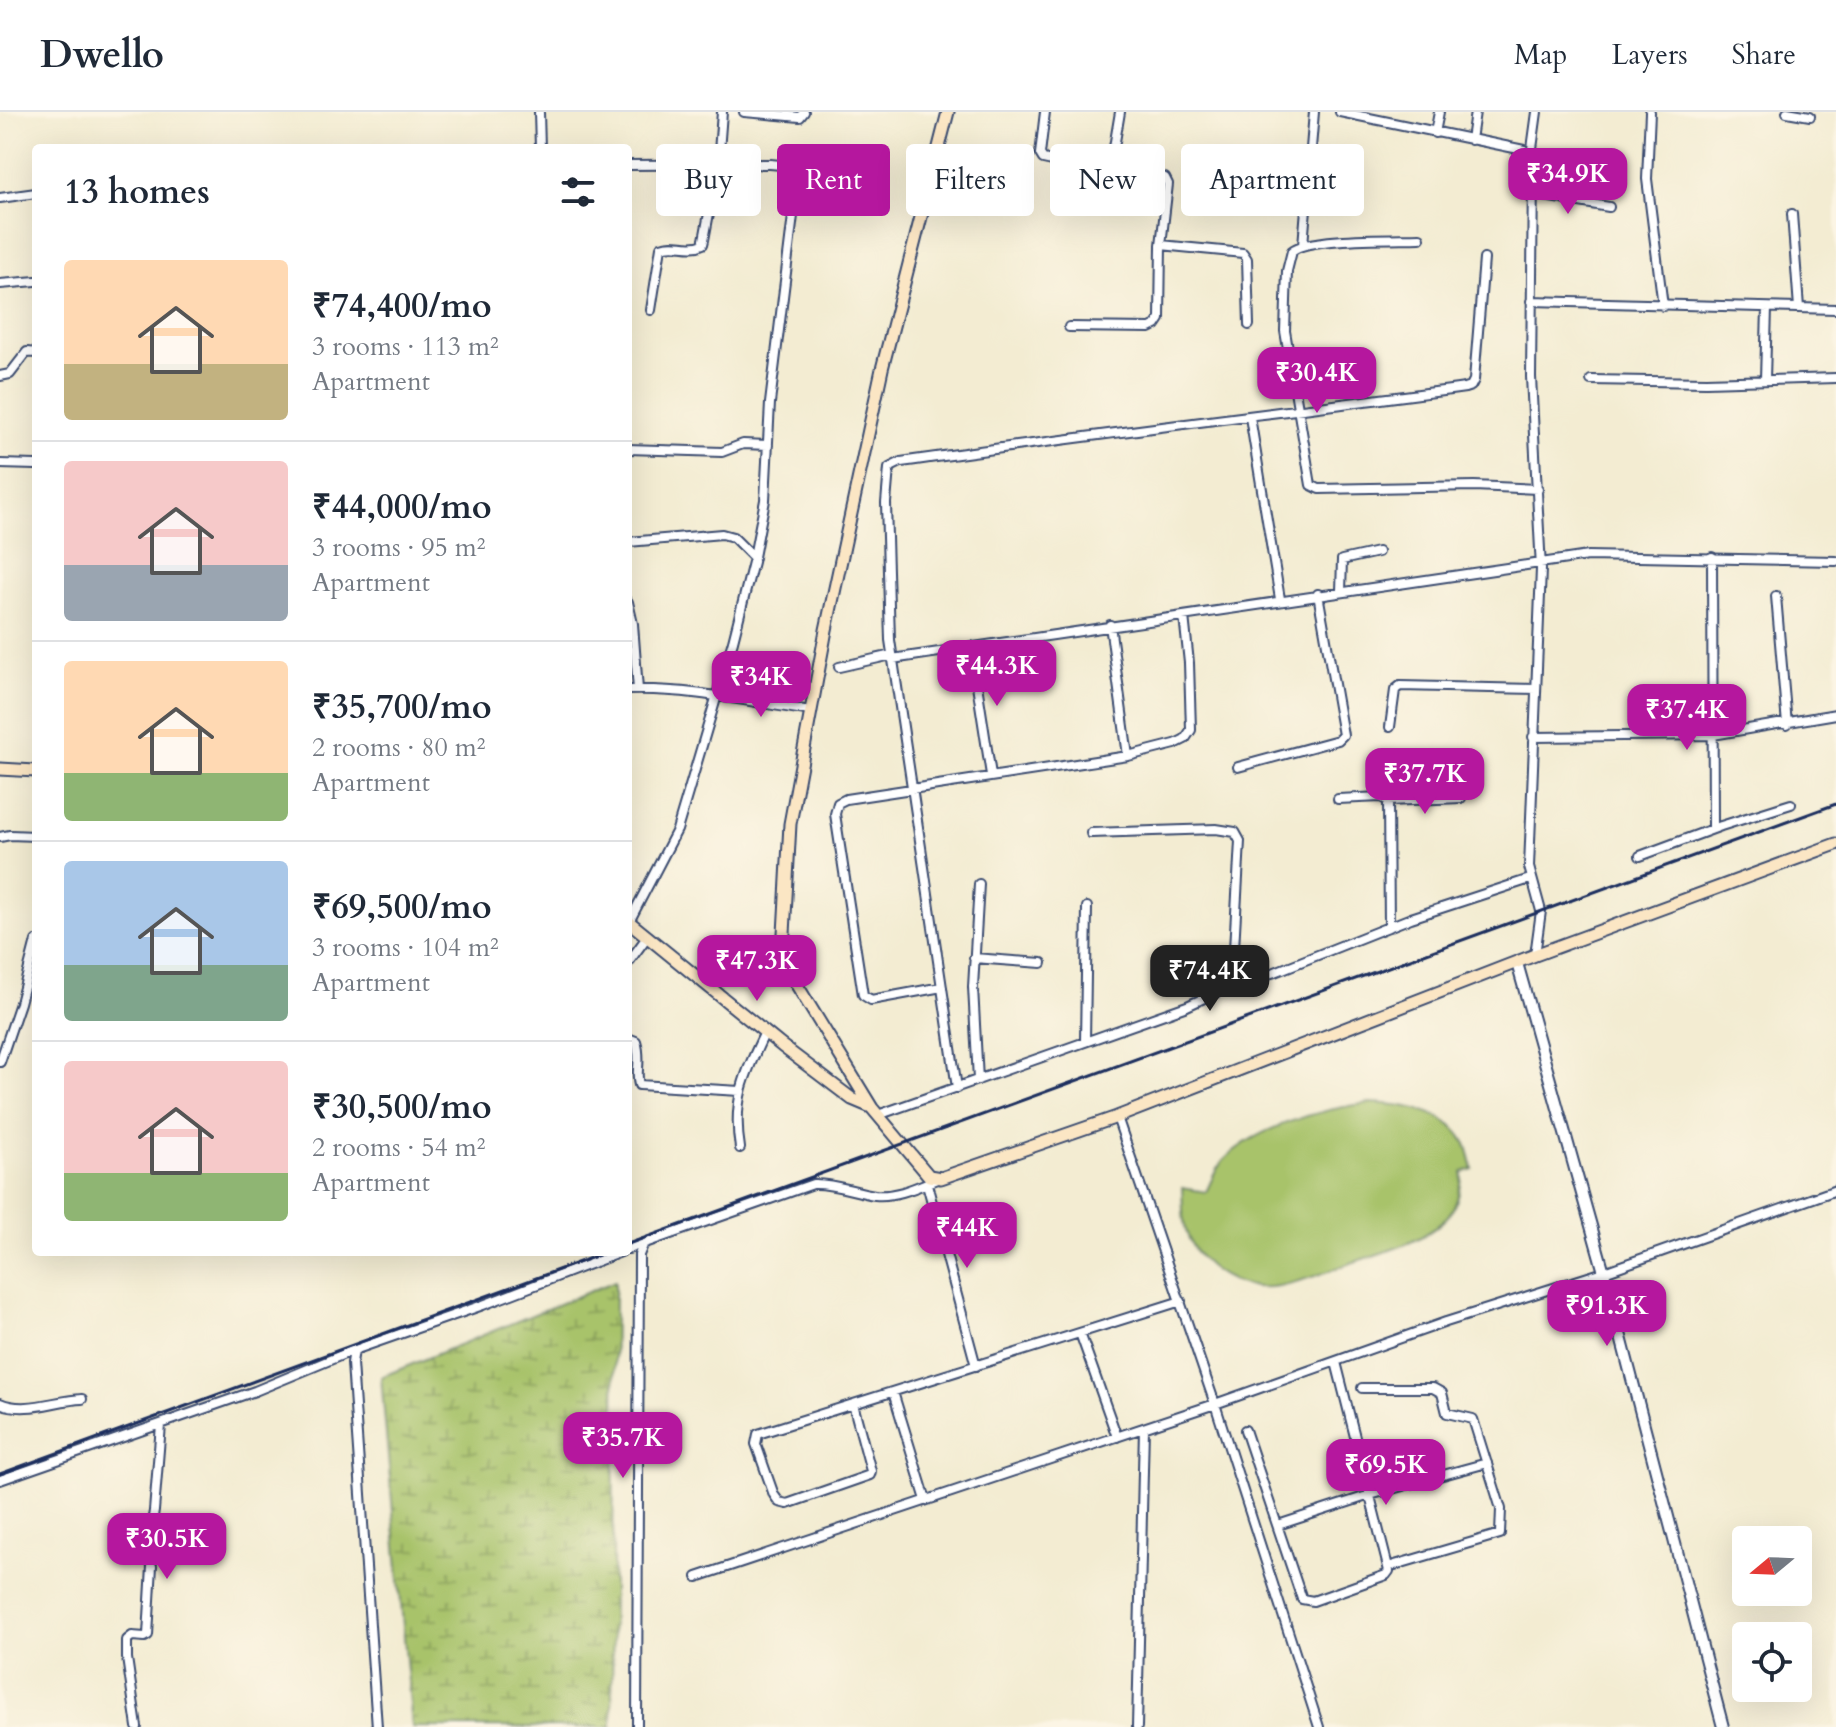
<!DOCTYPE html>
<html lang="en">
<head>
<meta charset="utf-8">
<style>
	:root { --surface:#fff; --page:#f6f6f7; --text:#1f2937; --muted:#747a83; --line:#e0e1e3; --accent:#b5179e }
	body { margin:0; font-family:Cardo,serif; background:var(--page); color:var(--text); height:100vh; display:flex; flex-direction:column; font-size:30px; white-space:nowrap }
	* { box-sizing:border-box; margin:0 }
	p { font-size:26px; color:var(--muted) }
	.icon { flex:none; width:44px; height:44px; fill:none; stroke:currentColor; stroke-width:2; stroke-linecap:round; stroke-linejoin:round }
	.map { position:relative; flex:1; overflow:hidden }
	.sheet { position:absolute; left:32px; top:32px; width:600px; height:1112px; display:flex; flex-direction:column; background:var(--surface); border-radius:8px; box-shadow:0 8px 32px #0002 }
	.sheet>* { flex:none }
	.guide { position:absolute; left:656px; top:32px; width:760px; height:72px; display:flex; gap:16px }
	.needle { width:52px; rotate:251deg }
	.buttons { position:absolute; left:1732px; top:1414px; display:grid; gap:16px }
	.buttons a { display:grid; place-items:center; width:80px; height:80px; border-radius:8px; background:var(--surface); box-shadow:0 8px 32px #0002; font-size:40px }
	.price { position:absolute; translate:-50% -68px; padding:0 18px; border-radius:16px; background:var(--accent); color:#fff; font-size:26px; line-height:52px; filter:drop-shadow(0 2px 4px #0008) }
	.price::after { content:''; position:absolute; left:50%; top:48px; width:24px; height:18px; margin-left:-12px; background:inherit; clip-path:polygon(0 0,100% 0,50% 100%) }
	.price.selected { background:#222; color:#fff }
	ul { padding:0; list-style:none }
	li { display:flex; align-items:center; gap:24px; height:200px; padding:0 32px }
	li+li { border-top:2px solid var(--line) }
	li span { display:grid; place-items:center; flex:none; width:224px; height:160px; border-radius:8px; color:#555 }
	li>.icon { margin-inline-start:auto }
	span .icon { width:96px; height:96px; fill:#fffc; stroke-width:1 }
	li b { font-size:34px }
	h2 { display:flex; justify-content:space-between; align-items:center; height:96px; padding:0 32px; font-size:34px }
	.tag { padding:0 28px; border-radius:8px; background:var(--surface); box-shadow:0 8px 32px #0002; font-size:28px; line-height:72px }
	.tag.selected { background:var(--accent); color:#fff }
	header { display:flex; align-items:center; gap:48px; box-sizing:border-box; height:112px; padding:0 40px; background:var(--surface); border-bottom:2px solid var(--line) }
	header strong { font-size:38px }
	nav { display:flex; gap:44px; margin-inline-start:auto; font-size:28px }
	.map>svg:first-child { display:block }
	.grass { fill:#a8c36a; stroke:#627964; stroke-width:2 }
	.wetland { fill:url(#wetland-marsh); stroke:#627964; stroke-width:2 }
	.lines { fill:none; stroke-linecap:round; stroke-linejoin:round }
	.minor-casing { stroke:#3b4b6f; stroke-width:12 }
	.tertiary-casing { stroke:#3b4b6f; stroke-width:14 }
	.secondary-casing { stroke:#3b4b6f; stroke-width:15 }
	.minor { stroke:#fff; stroke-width:8 }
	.tertiary { stroke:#fff; stroke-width:10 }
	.secondary { stroke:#fbe6c4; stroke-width:11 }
	.rail { stroke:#1b2f5e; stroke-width:3 }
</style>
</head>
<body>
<header>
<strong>Dwello</strong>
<nav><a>Map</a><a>Layers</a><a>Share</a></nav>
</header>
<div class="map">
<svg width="1836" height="1615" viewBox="0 0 1836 1615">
	<defs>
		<pattern id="wetland-marsh" width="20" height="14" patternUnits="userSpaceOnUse" patternTransform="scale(2)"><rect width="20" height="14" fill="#a8c36a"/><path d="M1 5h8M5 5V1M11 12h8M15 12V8" fill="none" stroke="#889f5a"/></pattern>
	</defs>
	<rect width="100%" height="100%" fill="#fcf5e5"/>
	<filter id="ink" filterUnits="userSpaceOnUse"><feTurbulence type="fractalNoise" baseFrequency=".0125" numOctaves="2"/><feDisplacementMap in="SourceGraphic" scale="16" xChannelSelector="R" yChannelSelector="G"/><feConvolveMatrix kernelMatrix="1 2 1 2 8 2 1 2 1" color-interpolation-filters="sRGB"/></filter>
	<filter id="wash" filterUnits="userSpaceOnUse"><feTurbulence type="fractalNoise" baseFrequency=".006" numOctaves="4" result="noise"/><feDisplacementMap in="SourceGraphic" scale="32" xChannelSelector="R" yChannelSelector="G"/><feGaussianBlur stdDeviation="1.8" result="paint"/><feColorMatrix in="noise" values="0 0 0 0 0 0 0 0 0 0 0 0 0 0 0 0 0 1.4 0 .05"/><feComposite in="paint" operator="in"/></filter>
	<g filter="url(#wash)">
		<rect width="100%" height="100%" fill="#f3ecd2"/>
		<!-- grass -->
		<path class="grass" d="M 1370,991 C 1403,992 1449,998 1466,1032 C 1469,1039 1471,1049 1473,1057 L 1462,1060 C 1462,1074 1457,1094 1447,1105 C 1423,1131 1386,1139 1354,1150 C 1330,1158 1304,1170 1278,1174 C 1240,1181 1198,1157 1186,1119 C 1182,1106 1183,1090 1182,1076 L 1206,1080 C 1210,1072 1213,1064 1217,1057 C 1244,1017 1325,996 1370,991 Z"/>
		<!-- wetland -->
		<path class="wetland" d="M 615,1169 L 612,1615 L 412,1615 L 381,1265 Z"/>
	</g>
	<g filter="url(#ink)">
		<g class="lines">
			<defs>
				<path id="minor" d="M 539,0 L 540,36
					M 744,0 L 800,5 L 804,0
					M 1045,0 L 1040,42 L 1043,47 L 1080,55 L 1161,64 L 1165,66 L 1168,72 L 1161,133 L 1160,207 L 1156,213 L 1150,216 L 1069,215
					M 1340,0 L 1524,38 L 1531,44 L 1533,63 L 1531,265 L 1541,457 L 1529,755 L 1541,799 L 1535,843
					M 1650,0 L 1647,67 L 1663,194
					M 1787,0 L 1810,4
					M 1435,21 L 1439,0
					M 1471,28 L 1475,0
					M 1531,44 L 1537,0
					M 628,53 L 770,52 L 792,54 L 798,58 L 798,63 L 770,291 L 765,388 L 753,450 L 733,529 L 677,718 L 629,810
					M 1110,59 L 1120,0
					M 1532,82 L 1609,95
					M 0,86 L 36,81
					M 1792,102 L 1799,196
					M 1420,126 C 1395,127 1307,125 1292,139 L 1287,159 L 1285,219 L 1311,373 L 1319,377 L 1474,374 L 1538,377
					M 1161,133 L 1243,141 L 1247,147 L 1249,213
					M 1303,133 L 1314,0
					M 0,172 L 36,169
					M 1531,189 L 1836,197
					M 651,198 L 661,135 C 675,129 690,139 703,132 L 704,128 L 718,53 L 722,0
					M 0,264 L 10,262 L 27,240 L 36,241
					M 1765,267 L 1767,196
					M 1591,268 L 1706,270 L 1836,266
					M 1250,305 L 1280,487
					M 628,337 L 722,340 L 743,332 L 768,333
					M 0,352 L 36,353
					M 628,430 L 722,422 L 733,425 L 754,446
					M 1712,445 L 1713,717
					M 1341,479 L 1342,448 L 1378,440
					M 1776,484 L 1787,613
					M 628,490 L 633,512 L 638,578
					M 1110,513 L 1128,644
					M 971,534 L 991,663
					M 892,547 L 1588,444 L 1836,449
					M 839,555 L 892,543
					M 628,578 C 690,576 750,590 811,599
					M 1390,615 L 1395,578 L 1400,574 L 1536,577
					M 1533,625 L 1713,623 L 1836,602
					M 1238,655 L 1338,628 L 1343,623 L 1318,482
					M 1338,687 L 1381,685 L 1388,689 L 1389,815
					M 1388,689 L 1461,686
					M 1091,721 L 1216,717 L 1235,720 L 1240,729 L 1232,873
					M 0,725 L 10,723 L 36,724
					M 1640,744 L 1721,714 L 1791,692
					M 974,846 L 1042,851
					M 628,851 L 647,825
					M 942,875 L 871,888 L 863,883 L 835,702 L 838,691 L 846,687 L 1128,644 L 1175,632 L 1185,627 L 1191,618 L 1189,551 L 1184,504
					M 628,926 L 636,929 C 642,948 635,961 639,973 L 740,979
					M 1085,930 L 1087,795
					M 0,950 L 20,891 L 36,829
					M 978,968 L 973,875 L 979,772
					M 957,976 L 890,528 L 886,391 L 889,356 L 901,350 C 1088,323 1277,301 1465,276 L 1471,274 L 1474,268 L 1484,147
					M 878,1003 L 1187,894 L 1232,873 L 1275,860 L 1411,806 L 1530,767
					M 740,1036 C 732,988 745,962 765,920
					M 927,1072 L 976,1254
					M 628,1137 L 813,1072 C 834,1071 854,1080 875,1083 C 897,1085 917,1075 937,1067
					M 1080,1221 L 1117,1325
					M 354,1238 L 352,1251 L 377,1615
					M 1362,1276 L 1433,1276 L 1442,1281 L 1447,1301 L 1473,1307 L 1501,1397 L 1500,1422 L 1388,1455
					M 893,1280 L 926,1388
					M 0,1291 C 26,1302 55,1288 82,1287
					M 853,1292 L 871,1359 L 870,1363 L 787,1392 L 779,1390 L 774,1383 L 756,1332 L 758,1322 L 1181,1189
					M 1245,1318 L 1302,1487 L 1313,1489 L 1386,1463 L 1389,1459 L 1336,1250
					M 0,1368 L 255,1279 L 354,1238 L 483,1193 L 621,1140
					M 1278,1413 L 1370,1383 L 1487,1351
					M 697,1465 L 1215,1292 L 1117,1005
					M 137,1615 L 127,1546 L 127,1528 L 132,1524 L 145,1525 L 148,1523 L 152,1454 L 147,1440 L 154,1399 L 161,1313
					M 637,1615 L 639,1143 L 644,1131
					M 1137,1615 L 1144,1316
					M 1319,1615 L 1215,1292 L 1446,1210 L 1604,1160 L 1836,1078"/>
				<path id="tertiary" d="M 1517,851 L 1604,1160 L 1723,1615"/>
				<path id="secondary" d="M 948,0 L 882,257 L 826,518 L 790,712 L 783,840 L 789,860 L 872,996 L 929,1064 L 941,1066 L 1117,1005 L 1535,843 L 1836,732
					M 0,657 L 36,659
					M 628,809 L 782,934 L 852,987 L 871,995"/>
			</defs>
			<!-- minor casing -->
			<use href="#minor" class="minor-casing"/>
			<!-- tertiary casing -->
			<use href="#tertiary" class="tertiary-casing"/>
			<!-- secondary casing -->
			<use href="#secondary" class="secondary-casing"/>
			<!-- minor -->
			<use href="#minor" class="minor"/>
			<!-- tertiary -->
			<use href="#tertiary" class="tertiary"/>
			<!-- secondary -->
			<use href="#secondary" class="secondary"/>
			<!-- rail -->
			<path class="rail" d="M 628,1132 L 1836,692
				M 0,1362 L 607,1140"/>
		</g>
	</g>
</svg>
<div class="buttons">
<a><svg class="needle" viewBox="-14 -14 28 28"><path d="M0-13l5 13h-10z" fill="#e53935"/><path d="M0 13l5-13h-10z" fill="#747a83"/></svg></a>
<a><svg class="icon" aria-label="locate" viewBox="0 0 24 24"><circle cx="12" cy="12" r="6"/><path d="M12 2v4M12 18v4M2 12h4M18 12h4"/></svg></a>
</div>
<b class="price" style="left:1568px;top:104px">₹34.9K</b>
<b class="price" style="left:1317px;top:303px">₹30.4K</b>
<b class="price" style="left:997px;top:596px">₹44.3K</b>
<b class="price" style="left:761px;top:607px">₹34K</b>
<b class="price" style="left:1687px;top:640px">₹37.4K</b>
<b class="price" style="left:1425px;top:704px">₹37.7K</b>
<b class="price" style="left:757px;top:891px">₹47.3K</b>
<b class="price selected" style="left:1210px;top:901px">₹74.4K</b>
<b class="price" style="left:967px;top:1158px">₹44K</b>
<b class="price" style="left:1607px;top:1236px">₹91.3K</b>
<b class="price" style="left:623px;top:1368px">₹35.7K</b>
<b class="price" style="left:1386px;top:1395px">₹69.5K</b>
<b class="price" style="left:167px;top:1469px">₹30.5K</b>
<div class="guide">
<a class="tag">Buy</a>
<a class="tag selected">Rent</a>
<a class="tag">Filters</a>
<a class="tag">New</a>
<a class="tag">Apartment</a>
</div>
<section class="sheet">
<h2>13 homes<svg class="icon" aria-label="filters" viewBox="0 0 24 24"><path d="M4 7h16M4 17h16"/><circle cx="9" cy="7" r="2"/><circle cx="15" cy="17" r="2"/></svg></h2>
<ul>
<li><span style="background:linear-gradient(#ffd9b3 65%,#c2b280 0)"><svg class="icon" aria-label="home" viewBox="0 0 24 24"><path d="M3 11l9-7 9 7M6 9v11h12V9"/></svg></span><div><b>₹74,400/mo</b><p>3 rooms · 113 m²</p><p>Apartment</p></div></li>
<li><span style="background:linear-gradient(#f6c9c9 65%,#9aa5b1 0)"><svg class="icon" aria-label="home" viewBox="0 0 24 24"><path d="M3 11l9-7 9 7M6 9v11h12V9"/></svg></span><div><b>₹44,000/mo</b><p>3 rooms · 95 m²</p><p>Apartment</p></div></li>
<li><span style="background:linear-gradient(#ffd9b3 70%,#8fb573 0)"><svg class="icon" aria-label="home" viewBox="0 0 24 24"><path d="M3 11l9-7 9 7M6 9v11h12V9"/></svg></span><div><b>₹35,700/mo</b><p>2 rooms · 80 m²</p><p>Apartment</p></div></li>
<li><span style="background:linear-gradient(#a9c7e8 65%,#7fa58c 0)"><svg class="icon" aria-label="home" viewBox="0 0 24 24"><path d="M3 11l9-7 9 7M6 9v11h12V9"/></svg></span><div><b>₹69,500/mo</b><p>3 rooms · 104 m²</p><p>Apartment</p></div></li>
<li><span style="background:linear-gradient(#f6c9c9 70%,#8fb573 0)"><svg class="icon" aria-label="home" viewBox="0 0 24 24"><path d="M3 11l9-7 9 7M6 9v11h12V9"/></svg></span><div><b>₹30,500/mo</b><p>2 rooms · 54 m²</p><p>Apartment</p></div></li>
</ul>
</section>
</div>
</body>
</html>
